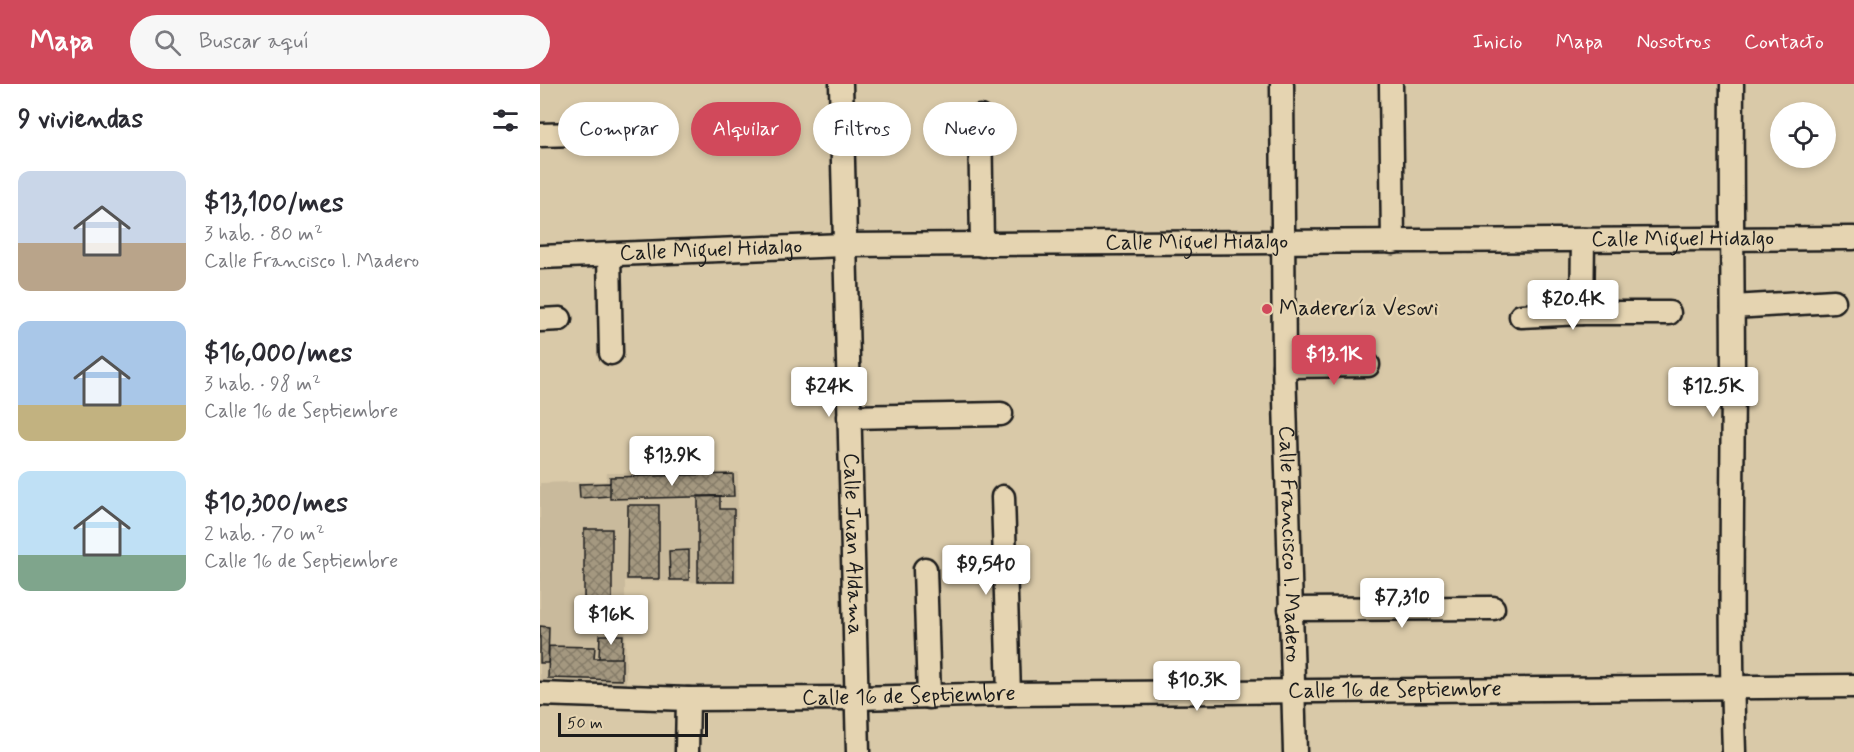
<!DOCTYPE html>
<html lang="es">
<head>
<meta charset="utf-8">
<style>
	:root { --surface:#fff; --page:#f7f7f7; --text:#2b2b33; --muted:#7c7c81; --accent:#d1495b }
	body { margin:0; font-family:Mynerve,sans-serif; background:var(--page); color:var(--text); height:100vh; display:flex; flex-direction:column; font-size:22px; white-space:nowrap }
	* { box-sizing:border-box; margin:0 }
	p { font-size:20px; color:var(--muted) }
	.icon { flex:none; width:33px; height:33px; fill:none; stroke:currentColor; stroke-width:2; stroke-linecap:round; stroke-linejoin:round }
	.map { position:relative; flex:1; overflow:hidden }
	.details { display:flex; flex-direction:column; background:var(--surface); width:540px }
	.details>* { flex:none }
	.top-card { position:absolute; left:18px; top:18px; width:570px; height:54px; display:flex; gap:12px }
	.buttons { position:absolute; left:1230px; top:18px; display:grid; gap:12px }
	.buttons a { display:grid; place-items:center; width:66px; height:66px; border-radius:50%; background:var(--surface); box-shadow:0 3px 9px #0003; font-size:30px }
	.scale { position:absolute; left:18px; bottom:15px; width:150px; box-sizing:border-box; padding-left:6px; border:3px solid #1c1c1c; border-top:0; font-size:16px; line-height:21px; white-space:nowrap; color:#1c1c1c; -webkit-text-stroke:4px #e5d4b1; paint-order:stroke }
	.price { position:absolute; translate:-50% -51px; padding:0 14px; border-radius:6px; background:#fff; color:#222; font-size:20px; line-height:39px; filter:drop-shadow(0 2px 3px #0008) }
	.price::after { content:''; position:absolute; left:50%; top:36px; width:18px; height:14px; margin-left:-9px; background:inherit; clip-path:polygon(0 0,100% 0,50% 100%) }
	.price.selected { background:var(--accent); color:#fff }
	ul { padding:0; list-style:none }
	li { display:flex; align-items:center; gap:18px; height:150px; padding:0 18px }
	li span { display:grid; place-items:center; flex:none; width:168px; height:120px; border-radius:12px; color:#555 }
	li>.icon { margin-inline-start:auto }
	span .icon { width:72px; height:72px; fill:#fffc; stroke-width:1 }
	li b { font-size:26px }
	h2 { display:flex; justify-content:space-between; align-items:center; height:72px; padding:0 18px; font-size:26px }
	.tag { padding:0 21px; border-radius:27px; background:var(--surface); box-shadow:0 3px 9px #0003; font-size:21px; line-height:54px }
	.tag.selected { background:var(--accent); color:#fff }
	header { display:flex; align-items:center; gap:36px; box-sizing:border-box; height:84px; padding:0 30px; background:var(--accent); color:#fff }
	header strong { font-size:28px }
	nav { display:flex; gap:33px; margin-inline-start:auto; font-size:21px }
	.search { width:420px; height:54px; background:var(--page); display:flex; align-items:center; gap:15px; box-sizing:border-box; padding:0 21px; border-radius:33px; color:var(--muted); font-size:22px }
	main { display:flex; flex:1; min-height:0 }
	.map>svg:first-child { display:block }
	.built { fill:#c9ba9c }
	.building { fill:url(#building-cross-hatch); stroke:#1c1c1c; stroke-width:1.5 }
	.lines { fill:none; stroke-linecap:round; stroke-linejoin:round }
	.minor-casing { stroke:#1c1c1c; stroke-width:27 }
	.minor { stroke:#e5d4b1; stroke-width:22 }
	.poi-dot { fill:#d1495b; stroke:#e5d4b1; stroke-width:2 }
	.labels { text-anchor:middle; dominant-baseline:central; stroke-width:5; stroke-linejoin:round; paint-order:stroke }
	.street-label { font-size:22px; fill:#1c1c1c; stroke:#e5d4b1 }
	.poi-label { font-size:22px; fill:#1c1c1c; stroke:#e5d4b1; text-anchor:start }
</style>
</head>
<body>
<header>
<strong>Mapa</strong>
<div class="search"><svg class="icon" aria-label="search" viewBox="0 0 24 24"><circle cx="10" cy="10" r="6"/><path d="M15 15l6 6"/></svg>Buscar aquí</div>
<nav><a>Inicio</a><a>Mapa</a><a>Nosotros</a><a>Contacto</a></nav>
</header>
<main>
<section class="details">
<h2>9 viviendas<svg class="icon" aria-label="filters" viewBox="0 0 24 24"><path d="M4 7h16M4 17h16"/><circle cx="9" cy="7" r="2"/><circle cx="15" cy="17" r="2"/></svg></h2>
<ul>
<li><span style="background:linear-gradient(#c9d6e8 60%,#b9a48a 0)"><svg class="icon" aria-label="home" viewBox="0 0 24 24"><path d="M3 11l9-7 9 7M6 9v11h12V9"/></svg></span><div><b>$13,100/mes</b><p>3 hab. · 80 m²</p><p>Calle Francisco I. Madero</p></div></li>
<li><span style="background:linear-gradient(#a9c7e8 70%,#c2b280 0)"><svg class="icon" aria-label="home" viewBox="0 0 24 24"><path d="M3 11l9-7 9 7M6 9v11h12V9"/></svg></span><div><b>$16,000/mes</b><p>3 hab. · 98 m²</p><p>Calle 16 de Septiembre</p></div></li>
<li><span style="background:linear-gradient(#bfe0f5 70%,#7fa58c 0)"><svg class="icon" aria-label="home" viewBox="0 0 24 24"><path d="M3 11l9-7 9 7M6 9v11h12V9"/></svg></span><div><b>$10,300/mes</b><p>2 hab. · 70 m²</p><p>Calle 16 de Septiembre</p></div></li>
</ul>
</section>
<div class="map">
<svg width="1314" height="668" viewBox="0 0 1314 668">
	<defs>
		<pattern id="building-cross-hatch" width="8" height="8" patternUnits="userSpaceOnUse" patternTransform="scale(1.5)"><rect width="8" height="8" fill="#a49880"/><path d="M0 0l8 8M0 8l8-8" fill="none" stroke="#857b68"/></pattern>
	</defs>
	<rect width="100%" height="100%" fill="#d9c9a8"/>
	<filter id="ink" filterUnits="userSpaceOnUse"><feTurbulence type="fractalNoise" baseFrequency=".0167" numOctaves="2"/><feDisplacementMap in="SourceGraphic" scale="12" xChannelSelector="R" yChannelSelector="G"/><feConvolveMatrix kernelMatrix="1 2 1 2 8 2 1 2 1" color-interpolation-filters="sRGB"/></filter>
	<g filter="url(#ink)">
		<!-- built -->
		<path class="built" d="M 198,388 L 197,499 L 85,497 L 86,600 L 0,597 L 0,399 L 66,397 L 67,389 Z"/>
		<!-- building -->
		<path class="building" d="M 193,390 L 194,412 L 70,415 L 70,393 Z
			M 70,399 L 70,412 L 40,414 L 39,400 Z
			M 158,412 L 180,412 L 180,425 L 194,425 L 194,498 L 158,498 Z
			M 88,421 L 119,421 L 119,495 L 87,495 Z
			M 44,445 L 72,445 L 72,521 L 44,521 Z
			M 149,466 L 149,496 L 130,496 L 129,467 Z
			M 0,542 L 9,543 L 8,579 L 0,579 Z
			M 60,551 L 83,551 L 82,574 L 59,574 Z
			M 9,562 L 55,563 L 54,574 L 82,574 L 82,596 L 8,594 Z"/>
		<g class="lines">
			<defs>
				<g id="minor">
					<path id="s1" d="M 301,0 L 318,668"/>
					<path id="s2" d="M 742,0 L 744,282 L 755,668"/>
					<path d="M 851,0 L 853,158"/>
					<path d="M 1192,0 C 1191,102 1193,203 1193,304 C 1192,426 1190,547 1194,668"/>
					<path d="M 440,33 L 442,161"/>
					<path d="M 0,51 L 38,50"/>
					<path d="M 1043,156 L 1042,229 L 1129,229"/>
					<path d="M 69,171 L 71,269"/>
					<path id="s3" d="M 0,173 L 304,161 L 1314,154"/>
					<path d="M 1193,223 L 1294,217"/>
					<path d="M 981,232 L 1042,229"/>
					<path d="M 0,236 L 20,235"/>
					<path d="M 744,282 L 828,281"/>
					<path d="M 309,333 L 461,330"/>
					<path d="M 463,413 L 469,610"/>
					<path d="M 385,485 L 389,613"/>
					<path d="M 750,525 L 953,524"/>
					<path id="s4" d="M 0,610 L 148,615 L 318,614 L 469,610 L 1314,602"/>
					<path d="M 147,668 L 148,615"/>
				</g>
			</defs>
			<!-- minor casing -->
			<use href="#minor" class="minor-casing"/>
			<!-- minor -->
			<use href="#minor" class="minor"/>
		</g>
	</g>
	<!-- markers -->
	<circle class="poi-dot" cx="727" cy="225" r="6"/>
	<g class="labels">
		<!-- street labels -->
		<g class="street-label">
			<text stroke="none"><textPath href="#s3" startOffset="1143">Calle Miguel Hidalgo</textPath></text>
			<text stroke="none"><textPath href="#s3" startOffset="657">Calle Miguel Hidalgo</textPath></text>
			<text stroke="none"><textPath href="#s3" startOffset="171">Calle Miguel Hidalgo</textPath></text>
			<text stroke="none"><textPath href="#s1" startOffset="460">Calle Juan Aldama</textPath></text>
			<text stroke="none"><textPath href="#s2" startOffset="460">Calle Francisco I. Madero</textPath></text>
			<text stroke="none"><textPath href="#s4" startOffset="855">Calle 16 de Septiembre</textPath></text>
			<text stroke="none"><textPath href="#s4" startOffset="369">Calle 16 de Septiembre</textPath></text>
		</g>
		<!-- poi labels -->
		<g class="poi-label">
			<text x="739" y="225">Maderería Vesovi</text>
		</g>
	</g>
</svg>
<div class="buttons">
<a><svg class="icon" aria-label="locate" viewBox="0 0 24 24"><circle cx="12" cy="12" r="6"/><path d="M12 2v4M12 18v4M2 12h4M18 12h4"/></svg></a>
</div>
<div class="scale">50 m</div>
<b class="price" style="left:1033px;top:247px">$20.4K</b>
<b class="price selected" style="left:794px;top:302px">$13.1K</b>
<b class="price" style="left:289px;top:334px">$24K</b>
<b class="price" style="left:1173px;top:334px">$12.5K</b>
<b class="price" style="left:132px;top:403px">$13.9K</b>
<b class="price" style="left:446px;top:512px">$9,540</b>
<b class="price" style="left:862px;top:545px">$7,310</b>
<b class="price" style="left:71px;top:562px">$16K</b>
<b class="price" style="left:657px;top:628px">$10.3K</b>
<div class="top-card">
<a class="tag">Comprar</a>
<a class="tag selected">Alquilar</a>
<a class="tag">Filtros</a>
<a class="tag">Nuevo</a>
</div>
</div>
</main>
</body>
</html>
